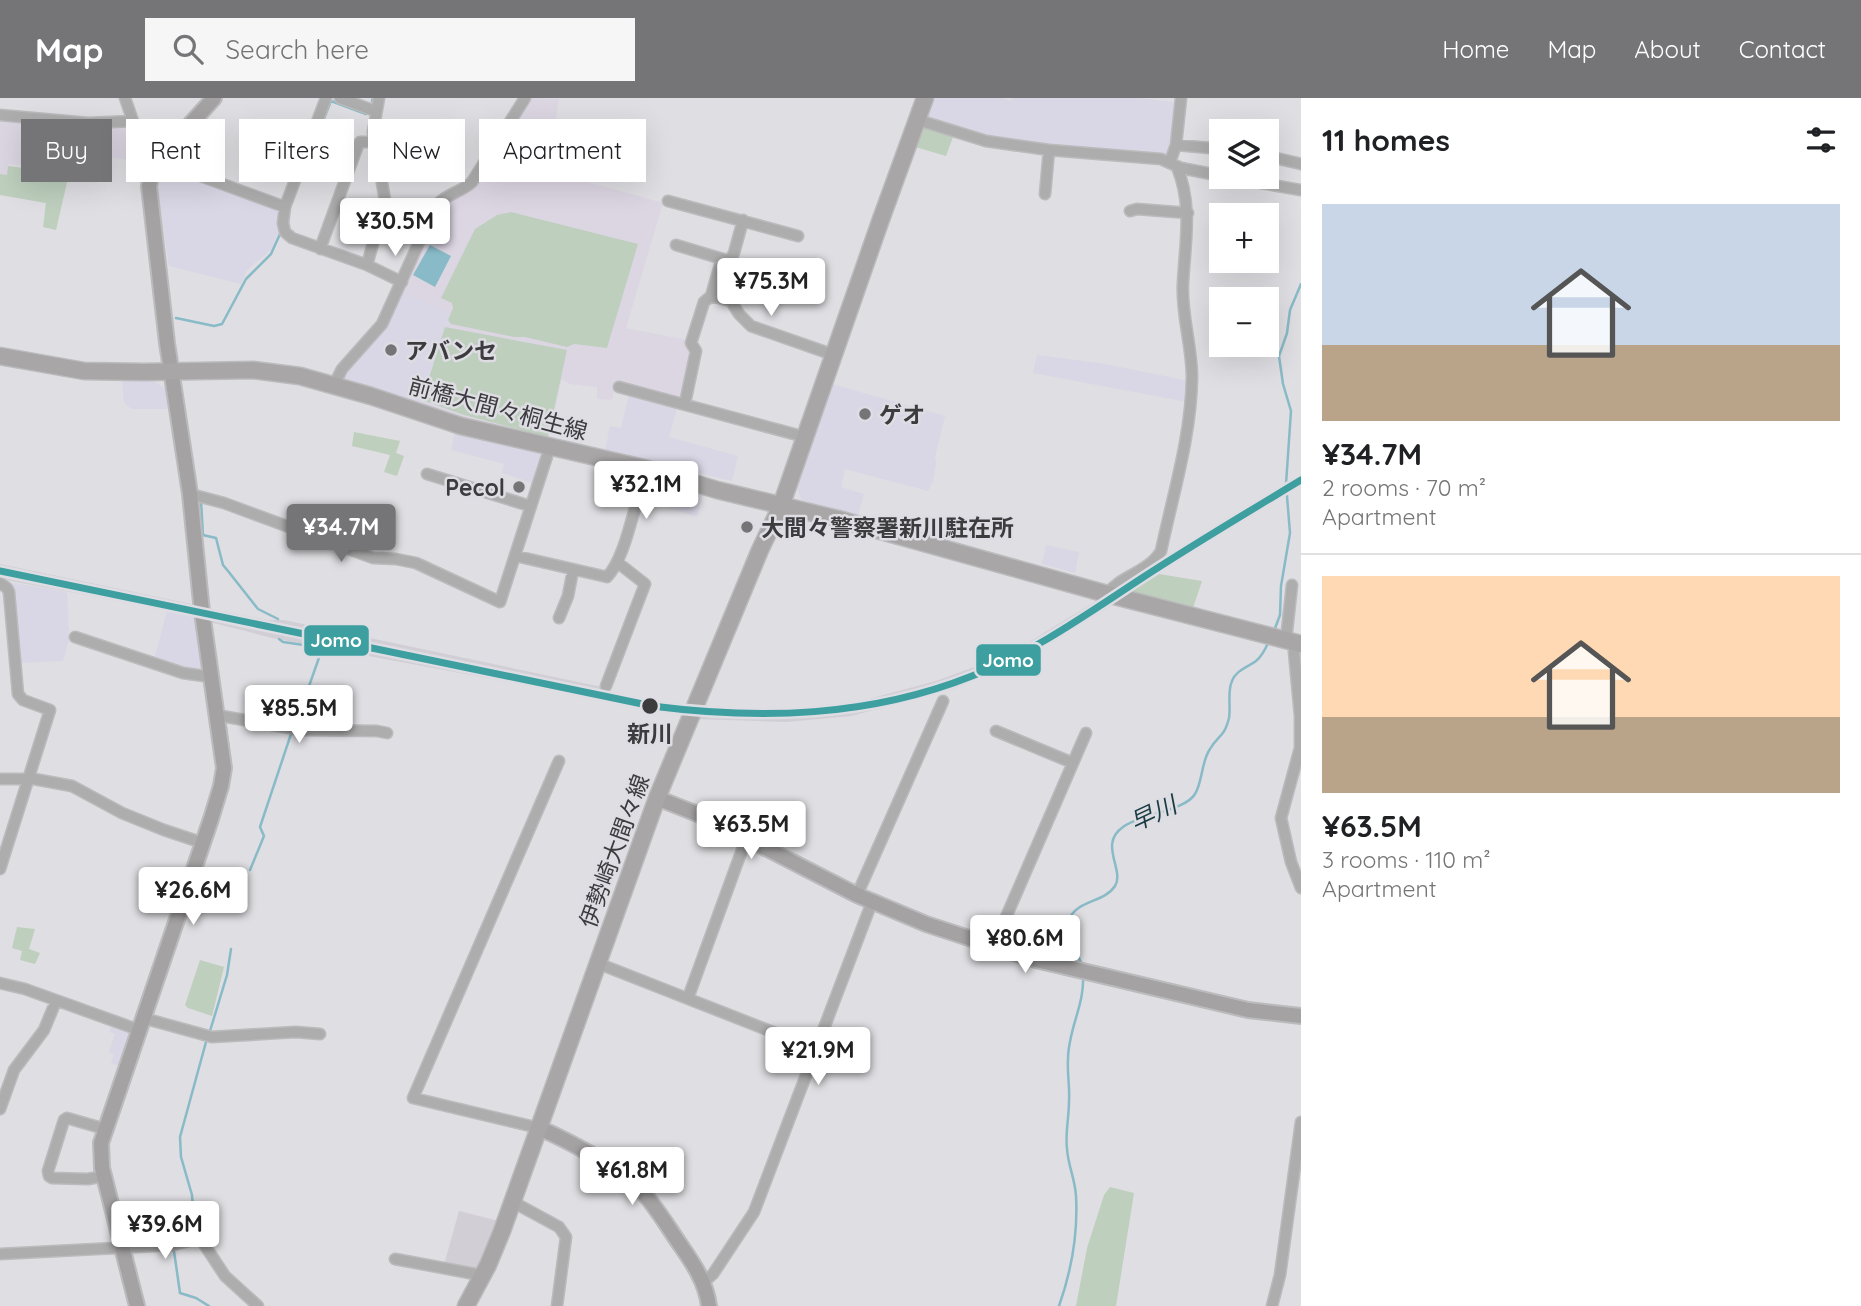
<!DOCTYPE html>
<html lang="en">
<head>
<meta charset="utf-8">
<style>
	:root { --surface:#fff; --page:#f6f6f6; --text:#202124; --muted:#757577; --line:#e0e0e0; --accent:#757477 }
	body { margin:0; font-family:Quicksand,"Noto Sans JP",sans-serif; background:var(--page); color:var(--text); height:100vh; display:flex; flex-direction:column; font-size:26px; white-space:nowrap }
	* { box-sizing:border-box; margin:0 }
	p { font-size:23px; color:var(--muted) }
	.icon { flex:none; width:38px; height:38px; fill:none; stroke:currentColor; stroke-width:2; stroke-linecap:round; stroke-linejoin:round }
	.map { position:relative; flex:1; overflow:hidden }
	.panel { display:flex; flex-direction:column; background:var(--surface); width:560px }
	.panel>* { flex:none }
	.guide { position:absolute; left:21px; top:21px; width:665px; height:63px; display:flex; gap:14px }
	.buttons { position:absolute; left:1209px; top:21px; display:grid; gap:14px }
	.buttons a { display:grid; place-items:center; width:70px; height:70px; border-radius:0px; background:var(--surface); box-shadow:0 7px 28px #0002; font-size:35px }
	.price { position:absolute; translate:-50% -60px; padding:0 16px; border-radius:7px; background:#fff; color:#222; font-size:23px; line-height:46px; filter:drop-shadow(0 2px 4px #0008) }
	.price::after { content:''; position:absolute; left:50%; top:42px; width:21px; height:16px; margin-left:-10px; background:inherit; clip-path:polygon(0 0,100% 0,50% 100%) }
	.price.on { background:var(--accent); color:#fff }
	ul { padding:0; list-style:none }
	li { display:grid; align-content:center; gap:14px; height:371px; padding:0 21px }
	li+li { border-top:2px solid var(--line) }
	li span { display:grid; place-items:center; height:217px; border-radius:0px; color:#555 }
	li>.icon { margin-inline-start:auto }
	span .icon { width:126px; height:126px; fill:#fffc; stroke-width:1 }
	li b { font-size:30px }
	h2 { display:flex; justify-content:space-between; align-items:center; height:84px; padding:0 21px; font-size:30px }
	.tag { padding:0 24px; border-radius:0px; background:var(--surface); box-shadow:0 7px 28px #0002; font-size:24px; line-height:63px }
	.tag.on { background:var(--accent); color:#fff }
	header { display:flex; align-items:center; gap:42px; box-sizing:border-box; height:98px; padding:0 35px; background:var(--accent); color:#fff }
	header strong { font-size:33px }
	nav { display:flex; gap:38px; margin-inline-start:auto; font-size:24px }
	.search { width:490px; height:63px; background:var(--page); display:flex; align-items:center; gap:18px; box-sizing:border-box; padding:0 24px; border-radius:0px; color:var(--muted); font-size:26px }
	main { display:flex; flex:1; min-height:0 }
	.map>svg:first-child { display:block }
	.commercial { fill:#d9d7e5 }
	.built { fill:#d1ced6 }
	.education { fill:#dcd6e3 }
	.green { fill:#becfbe }
	.water { fill:#88bac7 }
	.lines { fill:none; stroke-linecap:round; stroke-linejoin:round }
	.stream { stroke:#88bac7; stroke-width:2.5 }
	.street-casing { stroke:#bbbbbd; stroke-width:13 }
	.secondary-casing { stroke:#bbbbbd; stroke-width:18 }
	.primary-casing { stroke:#bbbbbd; stroke-width:19 }
	.street { stroke:#aeadad; stroke-width:10 }
	.secondary { stroke:#a4a2a3; stroke-width:14 }
	.primary { stroke:#a8a6a6; stroke-width:16 }
	.rail-1-casing { stroke:#dedde3; stroke-width:12 }
	.rail-1 { stroke:#3d9f9f; stroke-width:7 }
	.poi-dot { fill:#757477; stroke:#dedde3; stroke-width:2.5 }
	.stop-dot { fill:#3c3b3d; stroke:#dedde3; stroke-width:2.5 }
	.labels { text-anchor:middle; dominant-baseline:central; stroke-width:5; stroke-linejoin:round; paint-order:stroke }
	.poi-label { font-size:23px; font-weight:bold; fill:#3c3b3d; stroke:#dedde3; text-anchor:start }
	.street-label { font-size:23px; fill:#3c3b3d; stroke:#dedde3 }
	.stop-label { font-size:23px; font-weight:bold; fill:#3c3b3d; stroke:#dedde3 }
	.water-label { font-size:24px; font-style:italic; fill:#193c43; stroke:#dedde3 }
	.line-badge { stroke:#dedde3; stroke-width:2.5 }
	.badge-label { font-size:19px; text-anchor:middle; font-weight:bold; fill:#fff }
</style>
</head>
<body>
<header>
<strong>Map</strong>
<div class="search"><svg class="icon" aria-label="search" viewBox="0 0 24 24"><circle cx="10" cy="10" r="6"/><path d="M15 15l6 6"/></svg>Search here</div>
<nav><a>Home</a><a>Map</a><a>About</a><a>Contact</a></nav>
</header>
<main>
<div class="map">
<svg width="1301" height="1208" viewBox="0 0 1301 1208">
	<rect width="100%" height="100%" fill="#dfdee2"/>
	<!-- commercial -->
	<path class="commercial" d="M 931,0 L 1001,0 L 1011,3 L 1013,0 L 1136,0 L 1176,4 L 1172,24 L 1176,25 L 1171,53 L 1165,58 L 1077,51 L 1008,42 L 964,33 L 930,22 L 926,15 Z
		M 163,68 L 280,112 L 279,133 L 272,151 L 247,172 L 241,186 L 169,168 L 158,96 L 158,80 Z
		M 401,194 L 450,216 L 420,306 L 344,280 L 345,274 L 382,233 Z
		M 1037,257 L 1100,265 L 1189,283 L 1187,304 L 1033,275 Z
		M 153,282 L 165,291 L 168,311 L 131,311 L 124,304 L 122,283 Z
		M 832,286 L 945,318 L 935,359 L 936,366 L 933,383 L 928,393 L 845,371 L 841,389 L 864,396 L 858,417 L 802,402 L 797,391 Z
		M 629,296 L 678,307 L 669,339 L 738,358 L 732,383 L 605,353 L 610,328 L 621,330 Z
		M 455,334 L 541,354 L 534,386 L 502,375 L 504,366 L 451,352 Z
		M 648,378 L 703,396 L 697,419 L 641,401 Z
		M 1046,447 L 1079,454 L 1075,475 L 1042,466 Z
		M 13,485 L 67,494 L 69,542 L 63,563 L 18,565 Z
		M 167,513 L 198,519 L 206,575 L 202,576 L 154,562 Z
		M 112,926 L 127,932 L 130,936 L 123,956 L 127,958 L 123,970 L 111,965 L 114,956 L 109,954 L 115,936 L 109,934 Z"/>
	<!-- built -->
	<path class="built" d="M 1301,376 L 1301,388 L 1291,392 L 1129,494 L 1118,491 Z
		M 0,466 L 196,507 L 198,518 L 0,481 Z
		M 1101,500 L 1116,505 L 1033,556 L 1011,568 L 954,591 L 851,618 L 786,624 L 697,621 L 703,608 L 793,612 L 829,608 L 861,603 L 936,583 L 999,560 L 1034,541 Z
		M 207,510 L 268,522 L 284,522 L 602,589 L 608,593 L 605,602 L 272,540 L 210,524 Z
		M 459,1113 L 499,1123 L 476,1173 L 444,1167 Z"/>
	<!-- education -->
	<path class="education" d="M 529,0 L 559,1 L 555,27 L 562,32 L 545,59 L 542,71 L 663,105 L 626,230 L 687,242 L 691,251 L 678,307 L 614,293 L 612,302 L 597,301 L 597,289 L 569,286 L 562,281 L 548,339 L 464,320 L 420,306 L 450,216 L 401,194 L 443,107 L 471,91 Z
		M 0,22 L 129,30 L 128,62 L 109,59 L 106,80 L 103,83 L 79,80 L 79,75 L 8,66 L 7,77 L 0,76 Z"/>
	<!-- green -->
	<path class="green" d="M 920,27 L 953,39 L 946,58 L 912,48 Z
		M 8,68 L 39,72 L 39,75 L 68,80 L 56,132 L 43,129 L 46,105 L 0,97 L 0,76 L 7,77 Z
		M 511,114 L 638,146 L 607,250 L 574,246 L 567,249 L 525,239 L 514,239 L 451,226 L 448,222 L 453,210 L 452,205 L 441,200 L 475,131 L 497,117 Z
		M 445,229 L 567,252 L 548,339 L 464,317 L 422,302 Z
		M 354,334 L 400,343 L 396,355 L 404,358 L 397,378 L 384,374 L 390,357 L 352,348 Z
		M 1159,476 L 1202,483 L 1193,510 L 1129,494 Z
		M 17,829 L 35,831 L 29,851 L 40,855 L 35,866 L 20,862 L 22,853 L 12,850 Z
		M 200,862 L 224,869 L 212,918 L 188,910 L 185,907 Z
		M 1110,1089 L 1134,1095 L 1116,1208 L 1076,1208 L 1087,1150 L 1104,1097 Z"/>
	<!-- water -->
	<path class="water" d="M 430,147 L 451,158 L 435,189 L 413,177 Z"/>
	<g class="lines">
		<!-- stream -->
		<path class="stream" d="M 372,3 L 373,0
			M 312,50 L 331,3 L 366,16
			M 176,220 L 214,228 L 222,226 L 246,181 L 271,156 L 280,136
			M 201,403 L 203,437 L 216,440 L 223,467 L 228,473 L 258,511 L 278,521
			M 1274,533 L 1280,517 L 1281,488 L 1290,435 L 1286,386 L 1291,313 L 1283,286 L 1279,258 L 1287,235 L 1290,212 L 1301,186
			M 279,541 L 283,544 L 318,549 L 321,554 L 295,628
			M 225,699 L 231,669 L 225,623
			M 250,772 L 264,738 L 260,729 L 291,636
			M 1082,867 C 1077,853 1064,838 1069,822 C 1076,802 1104,805 1115,788 C 1125,772 1098,746 1123,729 C 1140,716 1185,713 1195,696 C 1203,683 1201,664 1210,651 C 1218,637 1224,640 1229,620 C 1231,608 1227,594 1232,583 C 1236,572 1248,569 1256,563 C 1262,558 1265,552 1268,545
			M 210,933 L 227,877 L 231,851
			M 133,973 L 145,936
			M 186,1139 L 194,1130 L 192,1097 L 181,1059 L 180,1039 L 206,944
			M 174,1153 L 180,1195 L 196,1200 L 209,1208
			M 1059,1208 C 1071,1174 1078,1134 1076,1098 C 1075,1081 1068,1067 1067,1051 C 1065,1035 1069,1020 1069,1003 C 1070,989 1067,975 1068,961 C 1068,932 1085,906 1083,877"/>
		<defs>
			<path id="street" d="M 125,0 L 135,29 L 154,61 L 285,109
				M 326,0 L 285,109 L 283,125 L 285,134 L 292,140 L 367,167 L 402,184
				M 340,0 L 375,13
				M 0,17 L 88,25 L 133,23
				M 918,22 L 986,43 L 1049,52 L 1161,61 L 1181,70 L 1222,78
				M 1176,47 L 1222,51
				M 1267,58 L 1301,66
				M 1170,64 L 1176,47 L 1181,0
				M 1227,79 L 1301,92
				M 1045,96 L 1049,52
				M 668,103 L 798,138
				M 1130,113 L 1137,111 L 1188,115
				M 676,147 L 726,162
				M 320,151 L 358,47 L 360,44 L 374,44
				M 367,167 L 385,102 L 373,34 L 379,0
				M 711,198 L 731,203 L 739,216 L 751,228 L 834,257
				M 334,287 L 342,271 L 382,226 L 435,109 C 445,96 460,95 472,84 L 525,0
				M 619,289 L 805,339
				M 685,305 L 696,253 L 691,245 L 704,204 L 711,198 L 720,167 L 732,159 L 734,155 L 743,122
				M 427,376 L 530,408
				M 190,396 L 224,405 L 373,460 L 396,461 L 416,465 L 500,504 L 550,349
				M 516,458 L 607,479 C 628,457 634,400 648,371
				M 0,485 L 7,490 L 9,494 L 18,596 L 23,602 L 50,612 L 0,771
				M 1107,496 C 1121,477 1148,475 1161,453 C 1173,396 1191,339 1192,280 C 1192,248 1181,216 1183,185 C 1185,144 1193,108 1177,69
				M 559,520 L 568,498 L 573,472
				M 75,539 L 183,575 L 211,579
				M 1286,542 L 1292,487
				M 1295,545 L 1294,554 L 1300,618 L 1300,650 L 1281,720 L 1291,764 L 1301,790
				M 606,588 L 645,486 L 617,464
				M 216,617 L 301,632 L 377,633 L 387,635
				M 996,633 L 1073,665
				M 0,681 L 34,681 L 72,688 L 122,715 L 164,732 L 203,745
				M 857,797 L 943,603
				M 993,849 L 1086,635
				M 597,865 L 816,951
				M 0,885 L 25,891 L 139,932
				M 688,900 L 746,741
				M 143,920 L 212,939 L 296,934 L 320,936
				M 0,1011 L 14,972 L 44,932 L 56,903
				M 539,1030 L 413,1000 L 559,663
				M 104,1078 L 88,1081 L 52,1080 L 49,1078 L 48,1073 L 64,1022 L 67,1020 L 105,1031
				M 513,1104 L 559,1129 L 566,1139 L 557,1208
				M 0,1156 L 173,1147 L 200,1140 L 225,1178 L 258,1208
				M 395,1161 L 475,1176 L 481,1180
				M 704,1184 L 713,1176 L 754,1114 L 872,804
				M 1272,1208 L 1280,1177 L 1301,1024"/>
			<path id="secondary" d="M 657,700 L 705,719 L 857,797 L 926,826 L 1036,862 L 1248,912 L 1301,918
				M 539,1030 C 567,1042 616,1068 637,1088 C 654,1105 666,1126 679,1145 C 693,1165 706,1184 709,1208
				M 137,1208 L 102,1070 L 101,1045 L 211,721 L 221,688 L 224,670 L 202,514 L 190,396 L 167,245 L 149,88 L 152,74 L 157,63 L 214,0"/>
			<path id="primary" d="M 0,258 L 84,273 L 144,274 L 253,272 L 300,278 L 371,298 L 461,328 L 648,371 L 717,392 L 838,421 L 1107,496 L 1301,546
				M 466,1208 L 488,1167 L 502,1133 L 657,700 L 760,452 L 781,408 L 880,124 L 925,0"/>
		</defs>
		<!-- street casing -->
		<use href="#street" class="street-casing"/>
		<!-- secondary casing -->
		<use href="#secondary" class="secondary-casing"/>
		<!-- primary casing -->
		<use href="#primary" class="primary-casing"/>
		<!-- street -->
		<use href="#street" class="street"/>
		<!-- secondary -->
		<use href="#secondary" class="secondary"/>
		<!-- primary -->
		<use href="#primary" class="primary"/>
		<defs>
			<path id="rail-1" d="M 0,473 L 652,608 C 761,622 869,619 972,578 C 1034,554 1087,516 1142,480 C 1194,446 1248,414 1301,382"/>
		</defs>
		<!-- rail-1 casing -->
		<use href="#rail-1" class="rail-1-casing"/>
		<!-- rail-1 -->
		<use href="#rail-1" class="rail-1"/>
	</g>
	<!-- markers -->
	<g class="poi-dot">
		<circle cx="391" cy="252" r="7"/>
		<circle cx="865" cy="316" r="7"/>
		<circle cx="519" cy="389" r="7"/>
		<circle cx="747" cy="429" r="7"/>
	</g>
	<circle class="stop-dot" cx="650" cy="608" r="9"/>
	<g class="labels">
		<!-- poi labels -->
		<g class="poi-label">
			<text x="405" y="252">アバンセ</text>
			<text x="879" y="316">ゲオ</text>
			<text x="505" y="389" text-anchor="end">Pecol</text>
			<text x="761" y="429">大間々警察署新川駐在所</text>
		</g>
		<!-- street labels -->
		<g class="street-label">
			<text transform="translate(498 310) rotate(15)">前橋大間々桐生線</text>
			<text transform="translate(614 753) rotate(-70)">伊勢崎大間々線</text>
		</g>
		<!-- stop labels -->
		<g class="stop-label">
			<text x="650" y="635">新川</text>
		</g>
		<!-- water labels -->
		<g class="water-label">
			<text transform="translate(1153 715) rotate(-25)">早川</text>
		</g>
	</g>
	<g class="line-badge">
		<rect x="303" y="526" width="67" height="33" rx="7" fill="#3d9f9f"/>
		<rect x="975" y="545" width="67" height="34" rx="7" fill="#3d9f9f"/>
	</g>
	<g class="badge-label">
		<text x="336" y="549">Jomo</text>
		<text x="1008" y="569">Jomo</text>
	</g>
</svg>
<div class="buttons">
<a><svg class="icon" aria-label="layers" viewBox="0 0 24 24"><path d="M12 4l9 5-9 5-9-5zM3 14l9 5 9-5"/></svg></a>
<a>+</a>
<a>−</a>
</div>
<b class="price" style="left:395px;top:160px">¥30.5M</b>
<b class="price" style="left:771px;top:220px">¥75.3M</b>
<b class="price" style="left:646px;top:423px">¥32.1M</b>
<b class="price on" style="left:341px;top:466px">¥34.7M</b>
<b class="price" style="left:299px;top:647px">¥85.5M</b>
<b class="price" style="left:751px;top:763px">¥63.5M</b>
<b class="price" style="left:193px;top:829px">¥26.6M</b>
<b class="price" style="left:1025px;top:877px">¥80.6M</b>
<b class="price" style="left:818px;top:989px">¥21.9M</b>
<b class="price" style="left:632px;top:1109px">¥61.8M</b>
<b class="price" style="left:165px;top:1163px">¥39.6M</b>
<div class="guide">
<a class="tag on">Buy</a>
<a class="tag">Rent</a>
<a class="tag">Filters</a>
<a class="tag">New</a>
<a class="tag">Apartment</a>
</div>
</div>
<section class="panel">
<h2>11 homes<svg class="icon" aria-label="filters" viewBox="0 0 24 24"><path d="M4 7h16M4 17h16"/><circle cx="9" cy="7" r="2"/><circle cx="15" cy="17" r="2"/></svg></h2>
<ul>
<li><span style="background:linear-gradient(#c9d6e8 65%,#b9a48a 0)"><svg class="icon" aria-label="home" viewBox="0 0 24 24"><path d="M3 11l9-7 9 7M6 9v11h12V9"/></svg></span><div><b>¥34.7M</b><p>2 rooms · 70 m²</p><p>Apartment</p></div></li>
<li><span style="background:linear-gradient(#ffd9b3 65%,#b9a48a 0)"><svg class="icon" aria-label="home" viewBox="0 0 24 24"><path d="M3 11l9-7 9 7M6 9v11h12V9"/></svg></span><div><b>¥63.5M</b><p>3 rooms · 110 m²</p><p>Apartment</p></div></li>
</ul>
</section>
</main>
</body>
</html>
